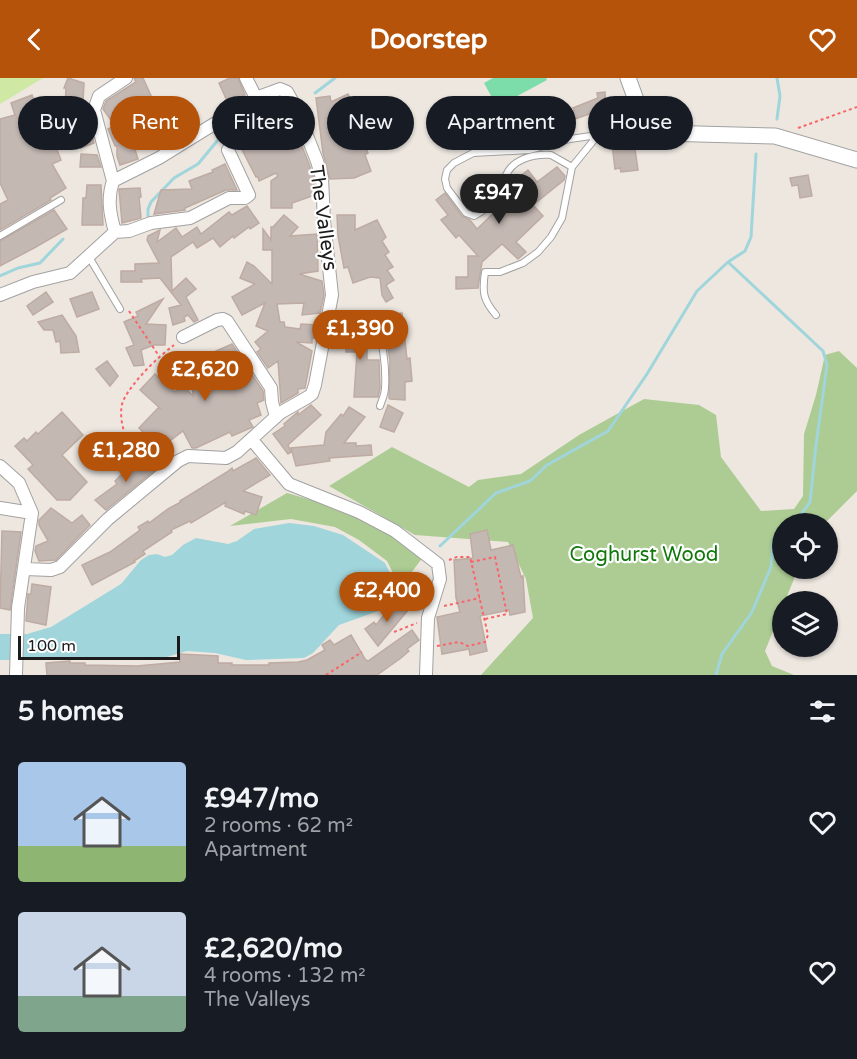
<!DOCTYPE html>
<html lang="en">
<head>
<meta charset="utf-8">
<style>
	:root { --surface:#171b24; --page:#242831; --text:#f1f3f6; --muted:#9ea1a6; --accent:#b45309 }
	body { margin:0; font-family:"Varela Round",sans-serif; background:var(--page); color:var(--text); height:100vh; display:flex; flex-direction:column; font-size:22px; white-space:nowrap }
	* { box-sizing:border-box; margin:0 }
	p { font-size:20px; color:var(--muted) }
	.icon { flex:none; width:33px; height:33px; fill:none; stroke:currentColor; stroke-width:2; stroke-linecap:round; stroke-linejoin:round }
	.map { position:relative; height:597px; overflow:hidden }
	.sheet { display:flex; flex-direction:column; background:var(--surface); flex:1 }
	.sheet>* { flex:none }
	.banner { position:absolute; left:18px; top:18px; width:822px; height:54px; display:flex; gap:12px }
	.tools { position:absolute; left:772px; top:435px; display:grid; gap:12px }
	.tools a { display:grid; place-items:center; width:66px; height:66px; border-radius:50%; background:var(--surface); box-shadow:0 2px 4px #0004; font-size:30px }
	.scale { position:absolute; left:18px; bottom:15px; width:162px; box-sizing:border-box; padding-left:6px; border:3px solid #1b1b1b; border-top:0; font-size:16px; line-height:21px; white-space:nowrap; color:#1b1b1b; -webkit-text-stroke:4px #fff; paint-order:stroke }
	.price { position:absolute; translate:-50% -51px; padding:0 14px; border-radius:21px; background:var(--accent); color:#fff; font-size:20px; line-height:39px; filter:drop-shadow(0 2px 3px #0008) }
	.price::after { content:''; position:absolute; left:50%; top:36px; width:18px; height:14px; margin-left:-9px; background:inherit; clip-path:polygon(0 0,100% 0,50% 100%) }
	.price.current { background:#222; color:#fff }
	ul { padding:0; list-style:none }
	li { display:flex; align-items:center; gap:18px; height:150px; padding:0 18px }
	li span { display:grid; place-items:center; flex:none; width:168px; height:120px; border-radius:6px; color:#555 }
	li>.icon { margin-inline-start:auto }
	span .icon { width:72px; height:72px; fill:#fffc; stroke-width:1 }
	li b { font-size:26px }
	h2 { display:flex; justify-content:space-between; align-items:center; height:72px; padding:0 18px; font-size:26px }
	.tag { padding:0 21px; border-radius:27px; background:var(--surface); box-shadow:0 2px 4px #0004; font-size:21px; line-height:54px }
	.tag.current { background:var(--accent); color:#fff }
	header { display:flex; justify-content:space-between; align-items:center; height:78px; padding:0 18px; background:var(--accent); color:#fff; font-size:27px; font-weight:700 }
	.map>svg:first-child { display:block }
	.grass { fill:#cfe8a4 }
	.forest { fill:#accc94 }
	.pitch { fill:#7cddab }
	.water { fill:#9fd5db }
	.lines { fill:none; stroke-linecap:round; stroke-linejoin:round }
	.stream { stroke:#9fd5db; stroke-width:3 }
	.building { fill:#c4b8b3; stroke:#beaba2; stroke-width:1.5 }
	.service-casing { stroke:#a2a2a2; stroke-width:8 }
	.minor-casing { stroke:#a2a2a2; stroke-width:14 }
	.tertiary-casing { stroke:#a2a2a2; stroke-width:17 }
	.path { stroke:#fa6468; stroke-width:2; stroke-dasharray:3 3; stroke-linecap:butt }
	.service { stroke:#fff; stroke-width:6 }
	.minor { stroke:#fff; stroke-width:12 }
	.tertiary { stroke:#fff; stroke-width:15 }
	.labels { text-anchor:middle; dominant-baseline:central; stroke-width:4.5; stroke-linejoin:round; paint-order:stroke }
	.street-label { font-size:20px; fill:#1b1b1b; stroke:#fff }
	.park-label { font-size:20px; fill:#10770b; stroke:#fff }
</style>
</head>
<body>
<header><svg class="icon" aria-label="back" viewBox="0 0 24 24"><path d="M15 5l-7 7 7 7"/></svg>Doorstep<svg class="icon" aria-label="heart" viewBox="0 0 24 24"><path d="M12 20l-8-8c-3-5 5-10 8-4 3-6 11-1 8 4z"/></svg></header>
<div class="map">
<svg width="857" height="597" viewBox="0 0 857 597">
	<rect width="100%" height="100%" fill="#ede7e0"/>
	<!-- grass -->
	<path class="grass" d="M 0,0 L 43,0 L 0,26 Z"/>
	<!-- forest -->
	<path class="forest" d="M 839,273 L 857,290 L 857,413 L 825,445 L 783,446 L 783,490 L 798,491 L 785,523 L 783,524 L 783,529 L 765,573 L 772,588 L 794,597 L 481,597 L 533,540 L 526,501 L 508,464 L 415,457 L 329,408 L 392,369 L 469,409 L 478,402 L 521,396 L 579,357 L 644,321 L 699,327 L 716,337 L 721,379 L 761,433 L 794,431 L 803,418 L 804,356 L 816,317 L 825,277 Z
		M 287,415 L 371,439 L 423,479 L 403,506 L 396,501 L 387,483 L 359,462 L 335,449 L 291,441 L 230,448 Z"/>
	<!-- pitch -->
	<path class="pitch" d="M 493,0 L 546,0 L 547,2 L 497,29 L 484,5 Z"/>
	<!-- water -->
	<path class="water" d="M 289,445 L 314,448 L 343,457 L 385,485 L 395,505 L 394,519 L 378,533 L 339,547 L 313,575 L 304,580 L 246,582 L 215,575 L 187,573 L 160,581 L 0,582 L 0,556 L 27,556 L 51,549 L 121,506 L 141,482 L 149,477 L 157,476 L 165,479 L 172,477 L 183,467 L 196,460 L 228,466 L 237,463 L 254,451 Z"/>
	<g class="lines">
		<!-- stream -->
		<path class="stream" d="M 777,0 L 780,18 L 777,41
			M 315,15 L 335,0
			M 148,138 L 148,131 L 151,124 L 174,100 L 198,86 L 228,50 L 246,39 L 281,27
			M 728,184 L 823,273 L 827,287 L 816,367 L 810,424 L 800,438 L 785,446
			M 0,198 L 18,190 L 40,185 L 63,161
			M 440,468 L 496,415 L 530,403 L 547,387 L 608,353 L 647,296 L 697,213 L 728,184 L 745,173 L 751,159 L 756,76
			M 716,597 L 722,576 L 752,534 L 771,489 L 773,465 L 783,446"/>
	</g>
	<!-- building -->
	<path class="building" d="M 68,0 L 84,5 L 82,41 L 88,41 L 94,65 L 81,70 L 81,64 L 74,64 L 74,46 L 70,48 L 71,31 L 65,31 L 66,10 L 64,10 Z
		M 134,0 L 143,0 L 152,20 L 117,36 L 124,37 L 138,81 L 120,87 L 117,78 L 117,68 L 115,68 L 108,51 L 115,48 L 103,31 L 106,23 L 136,4 Z
		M 230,0 L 238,0 L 245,17 L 228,25 L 219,5 Z
		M 605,14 L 607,44 L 594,46 L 592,35 L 572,42 L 569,34 L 574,32 L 573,30 L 598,20 L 597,15 Z
		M 348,16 L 368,61 L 363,63 L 368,75 L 365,77 L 371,93 L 354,100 L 330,101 L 323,75 L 316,20 L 330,18 L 331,24 Z
		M 32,17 L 40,38 L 48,34 L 57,54 L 51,56 L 61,82 L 52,86 L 66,110 L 50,120 L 51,122 L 0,152 L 0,126 L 8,122 L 0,105 L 0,41 L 15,37 L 11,25 Z
		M 144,40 L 164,43 L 162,54 L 164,64 L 155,65 L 154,52 L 142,51 Z
		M 285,40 L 291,55 L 296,53 L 309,86 L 314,101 L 315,117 L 292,125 L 292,130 L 271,130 L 271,103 L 278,98 L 276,95 L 259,103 L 258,99 L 256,99 L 234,56 L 252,46 L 256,52 Z
		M 534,58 L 534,65 L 528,67 L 486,68 L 486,59 Z
		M 627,64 L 628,72 L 635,71 L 638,92 L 621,94 L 620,90 L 615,91 L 612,66 Z
		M 81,76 L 97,77 L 101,89 L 80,89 Z
		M 225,86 L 237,112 L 226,112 L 185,130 L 185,132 L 154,136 L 161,112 L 192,111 L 189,103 L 213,94 L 212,92 Z
		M 557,89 L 565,98 L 564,102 L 533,127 L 543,138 L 516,164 L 526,174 L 518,181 L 502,166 L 482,184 L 478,210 L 456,211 L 456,199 L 468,199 L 468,178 L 478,178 L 459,157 L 456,160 L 441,142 L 448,137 L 436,122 L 445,115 L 462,138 L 470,142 L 477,151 L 503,126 L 508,132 L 528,113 L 518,100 L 528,92 L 537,104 Z
		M 808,97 L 812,118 L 800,120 L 798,107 L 792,108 L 790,100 Z
		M 87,107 L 101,107 L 103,147 L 82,147 L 83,120 L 86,120 Z
		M 140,110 L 141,119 L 139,119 L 141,140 L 122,145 L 119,111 Z
		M 247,128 L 259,145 L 250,151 L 249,149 L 234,160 L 233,158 L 220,169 L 213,160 L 197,170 L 193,164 L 171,179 L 172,213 L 186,200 L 196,211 L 186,219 L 198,242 L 194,244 L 188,237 L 184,239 L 185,243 L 173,247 L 169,230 L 181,227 L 160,200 L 141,201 L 142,204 L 121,204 L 121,193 L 135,193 L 135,186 L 159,185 L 147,162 L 148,158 L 160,152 L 157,164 L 176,150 L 182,159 L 197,149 L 201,156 L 229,134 L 232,137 Z
		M 54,132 L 67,151 L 34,170 L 0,188 L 0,163 Z
		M 284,137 L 298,149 L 290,158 L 317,156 L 318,193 L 299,196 L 322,203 L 324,217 L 320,235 L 302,237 L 304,225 L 277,226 L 280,244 L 284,244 L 285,249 L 300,251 L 301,246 L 318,247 L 315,260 L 312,260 L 312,265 L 296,264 L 312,273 L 305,310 L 298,311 L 298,315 L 281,325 L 278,283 L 268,290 L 257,274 L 261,271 L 255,264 L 268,253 L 256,248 L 265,225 L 242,237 L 232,219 L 255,206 L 240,200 L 247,184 L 254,188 L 272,206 L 272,172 L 263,172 L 263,151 L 271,162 L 271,149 L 273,149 Z
		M 337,137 L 355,137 L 355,152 L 377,142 L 386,159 L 382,163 L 389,174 L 385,177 L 393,189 L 387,192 L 394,202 L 386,207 L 393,220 L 386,224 L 382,217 L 380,200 L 370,199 L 353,205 L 348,189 L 344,190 L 338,158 Z
		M 46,214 L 53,224 L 33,237 L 27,228 Z
		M 92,214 L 99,231 L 77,239 L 70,221 Z
		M 163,221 L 146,246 L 166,247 L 165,267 L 154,267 L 141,272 L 144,287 L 134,288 L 126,270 L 134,267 L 124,244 L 138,238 L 136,234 Z
		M 402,235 L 407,281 L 410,280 L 412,303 L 405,304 L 405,322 L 390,321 L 389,320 L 390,283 L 383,237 Z
		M 62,237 L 76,258 L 79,274 L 61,275 L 60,263 L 56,264 L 53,252 L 44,252 L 38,244 Z
		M 335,244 L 339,244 L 338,252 L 367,252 L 367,282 L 379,282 L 380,310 L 378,319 L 354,319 L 357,274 L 346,274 L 346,268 L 331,266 Z
		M 232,266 L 263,313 L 264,322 L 257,325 L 261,337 L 249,342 L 253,349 L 232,358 L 230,354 L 196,370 L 192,370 L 183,353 L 159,371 L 139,350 L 158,330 L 161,331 L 140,312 L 155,296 L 175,314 L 182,307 L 193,318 L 192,296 L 202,295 L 196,282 Z
		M 107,283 L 118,298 L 110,308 L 96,291 Z
		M 311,327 L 321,337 L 288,367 L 291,374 L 288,376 L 273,356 L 285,348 L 284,346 L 298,334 L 298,337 Z
		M 388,327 L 403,335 L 394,354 L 380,349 Z
		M 349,329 L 365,339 L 344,365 L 356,365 L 356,368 L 371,367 L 372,377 L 329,380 L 330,383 L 296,388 L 291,370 L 324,367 L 326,354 L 341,336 L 343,338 Z
		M 62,334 L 83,357 L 62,377 L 87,404 L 70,422 L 57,422 L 28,391 L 33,387 L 15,368 L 24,360 L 27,363 L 36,354 L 38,356 Z
		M 140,378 L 155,392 L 106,432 L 95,422 L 117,406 L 115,403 Z
		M 256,380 L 270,397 L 243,413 L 262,419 L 256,437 L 245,433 L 244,436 L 225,428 L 226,424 L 191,445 L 190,443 L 171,452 L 172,454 L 143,473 L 145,476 L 134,483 L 135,484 L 92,507 L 82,487 L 110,474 L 140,452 L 138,449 L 148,443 L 149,445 L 168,431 L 181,424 L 180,423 L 227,394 L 232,390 L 233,393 Z
		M 51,430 L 72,445 L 82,437 L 90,447 L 56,482 L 39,483 L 35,473 L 36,468 L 48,463 L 39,447 L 39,442 Z
		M 487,452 L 491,472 L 513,467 L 521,499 L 523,498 L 525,534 L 510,537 L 509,532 L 480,538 L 487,573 L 470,577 L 469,571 L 442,576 L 437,539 L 460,534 L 456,520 L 454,482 L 473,480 L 470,456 Z
		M 2,453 L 21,454 L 10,532 L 0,530 Z
		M 32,506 L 51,509 L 46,547 L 26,543 L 28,516 L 31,516 Z
		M 396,522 L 408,532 L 378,568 L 365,551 L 374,544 L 376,547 Z
		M 412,552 L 419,562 L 407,571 L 409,573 L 401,580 L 377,597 L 47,597 L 46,585 L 70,583 L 70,585 L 85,585 L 85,587 L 137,588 L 180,584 L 180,576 L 218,578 L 218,585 L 232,585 L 232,587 L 269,587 L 269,585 L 298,584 L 307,582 L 325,572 L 322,567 L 330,562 L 334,567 L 351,557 L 365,581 L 368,583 Z"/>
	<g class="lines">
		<defs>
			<path id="service" d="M 572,89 L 551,77 C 533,76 511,81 505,100 C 504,104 504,110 502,114 C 498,122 482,134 474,138 L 466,135 L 447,110 L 445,101 L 447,92 L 454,85 L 473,75 L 529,72 L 570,61 L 598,57
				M 0,158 L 61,122
				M 89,179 L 120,231
				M 496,237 C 483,222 482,214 485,194 L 500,194 L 523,185 L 538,174 L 551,159 L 562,140 L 572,89 L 598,57 L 630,49 L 643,41
				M 329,238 C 341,239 360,238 370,243 C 384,251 386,294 385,310 C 385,316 382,322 380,328"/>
			<path id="minor" d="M 246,0 L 256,20
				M 113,103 L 94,32 L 99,18 L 126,0
				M 115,154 L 129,153 L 151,145 L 190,140 L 229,120 L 245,120 L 249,117 L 228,72
				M 0,217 L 33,204 L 70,195 L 115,154 C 110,136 107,121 113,103 L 159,80 L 256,20 L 280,11 L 287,14 L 296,30 L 317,83 L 322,100 L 324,143 L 332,217 L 315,307 L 312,316 L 308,319 L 280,335 L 237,374 L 226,380 L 188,378 L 178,383 L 108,441 L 60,489 L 51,492 L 25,491
				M 183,259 L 217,242 L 223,241 L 227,243 L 271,310 L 272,324 L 276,339
				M 252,362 L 289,406 L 359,434 L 395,453 L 438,486 L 440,501 L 428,540 L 426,597
				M 0,388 L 19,405 L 32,435 L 18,530 L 16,597
				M 0,430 L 32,435"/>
			<path id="tertiary" d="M 628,0 L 643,41 L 661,55 L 775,58 L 857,82"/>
		</defs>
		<!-- service casing -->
		<use href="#service" class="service-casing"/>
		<!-- minor casing -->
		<use href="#minor" class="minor-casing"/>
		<!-- tertiary casing -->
		<use href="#tertiary" class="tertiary-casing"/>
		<!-- path -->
		<path class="path" d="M 798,50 L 857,29
			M 129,233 L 159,278
			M 154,387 C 147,380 136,373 130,365 C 122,355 118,332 124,321 C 134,302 157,280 174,267
			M 471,484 L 495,479 L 507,536 L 485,541
			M 444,528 L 480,520
			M 394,554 L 417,545
			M 437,568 L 459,564 L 468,568 L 485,564 L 488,557 L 470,479 L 457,479 L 449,482
			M 326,597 L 362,574"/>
		<!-- service -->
		<use href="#service" class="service"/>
		<!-- minor -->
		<use href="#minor" class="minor"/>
		<!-- tertiary -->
		<use href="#tertiary" class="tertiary"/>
	</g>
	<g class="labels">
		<!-- street labels -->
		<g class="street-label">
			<text transform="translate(323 140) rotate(82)">The Valleys</text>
		</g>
		<!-- park labels -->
		<g class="park-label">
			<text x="644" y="477">Coghurst Wood</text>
		</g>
	</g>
</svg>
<div class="tools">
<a><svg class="icon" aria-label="locate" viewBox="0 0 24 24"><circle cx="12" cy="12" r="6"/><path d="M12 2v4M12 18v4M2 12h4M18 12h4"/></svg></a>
<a><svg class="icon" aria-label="layers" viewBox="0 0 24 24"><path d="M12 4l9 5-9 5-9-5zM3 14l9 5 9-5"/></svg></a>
</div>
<div class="scale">100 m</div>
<b class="price current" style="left:499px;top:147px">£947</b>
<b class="price" style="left:360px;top:283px">£1,390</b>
<b class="price" style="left:205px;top:324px">£2,620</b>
<b class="price" style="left:126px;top:405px">£1,280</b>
<b class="price" style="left:387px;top:545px">£2,400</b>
<div class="banner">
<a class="tag">Buy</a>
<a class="tag current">Rent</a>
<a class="tag">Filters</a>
<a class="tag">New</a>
<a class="tag">Apartment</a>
<a class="tag">House</a>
</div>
</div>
<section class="sheet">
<h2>5 homes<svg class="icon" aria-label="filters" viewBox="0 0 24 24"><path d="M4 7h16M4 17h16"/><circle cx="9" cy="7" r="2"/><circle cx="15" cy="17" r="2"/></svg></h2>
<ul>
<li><span style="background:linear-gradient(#a9c7e8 70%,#8fb573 0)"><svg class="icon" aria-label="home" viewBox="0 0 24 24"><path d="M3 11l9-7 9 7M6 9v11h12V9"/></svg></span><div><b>£947/mo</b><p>2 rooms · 62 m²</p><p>Apartment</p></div><svg class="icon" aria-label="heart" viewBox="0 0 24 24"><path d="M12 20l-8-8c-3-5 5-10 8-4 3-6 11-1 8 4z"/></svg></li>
<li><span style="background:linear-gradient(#c9d6e8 70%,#7fa58c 0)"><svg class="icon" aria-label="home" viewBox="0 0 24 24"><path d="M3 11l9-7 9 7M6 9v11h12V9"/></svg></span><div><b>£2,620/mo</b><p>4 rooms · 132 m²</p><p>The Valleys</p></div><svg class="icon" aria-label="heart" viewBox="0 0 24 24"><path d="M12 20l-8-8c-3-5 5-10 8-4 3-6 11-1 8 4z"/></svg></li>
</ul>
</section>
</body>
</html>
